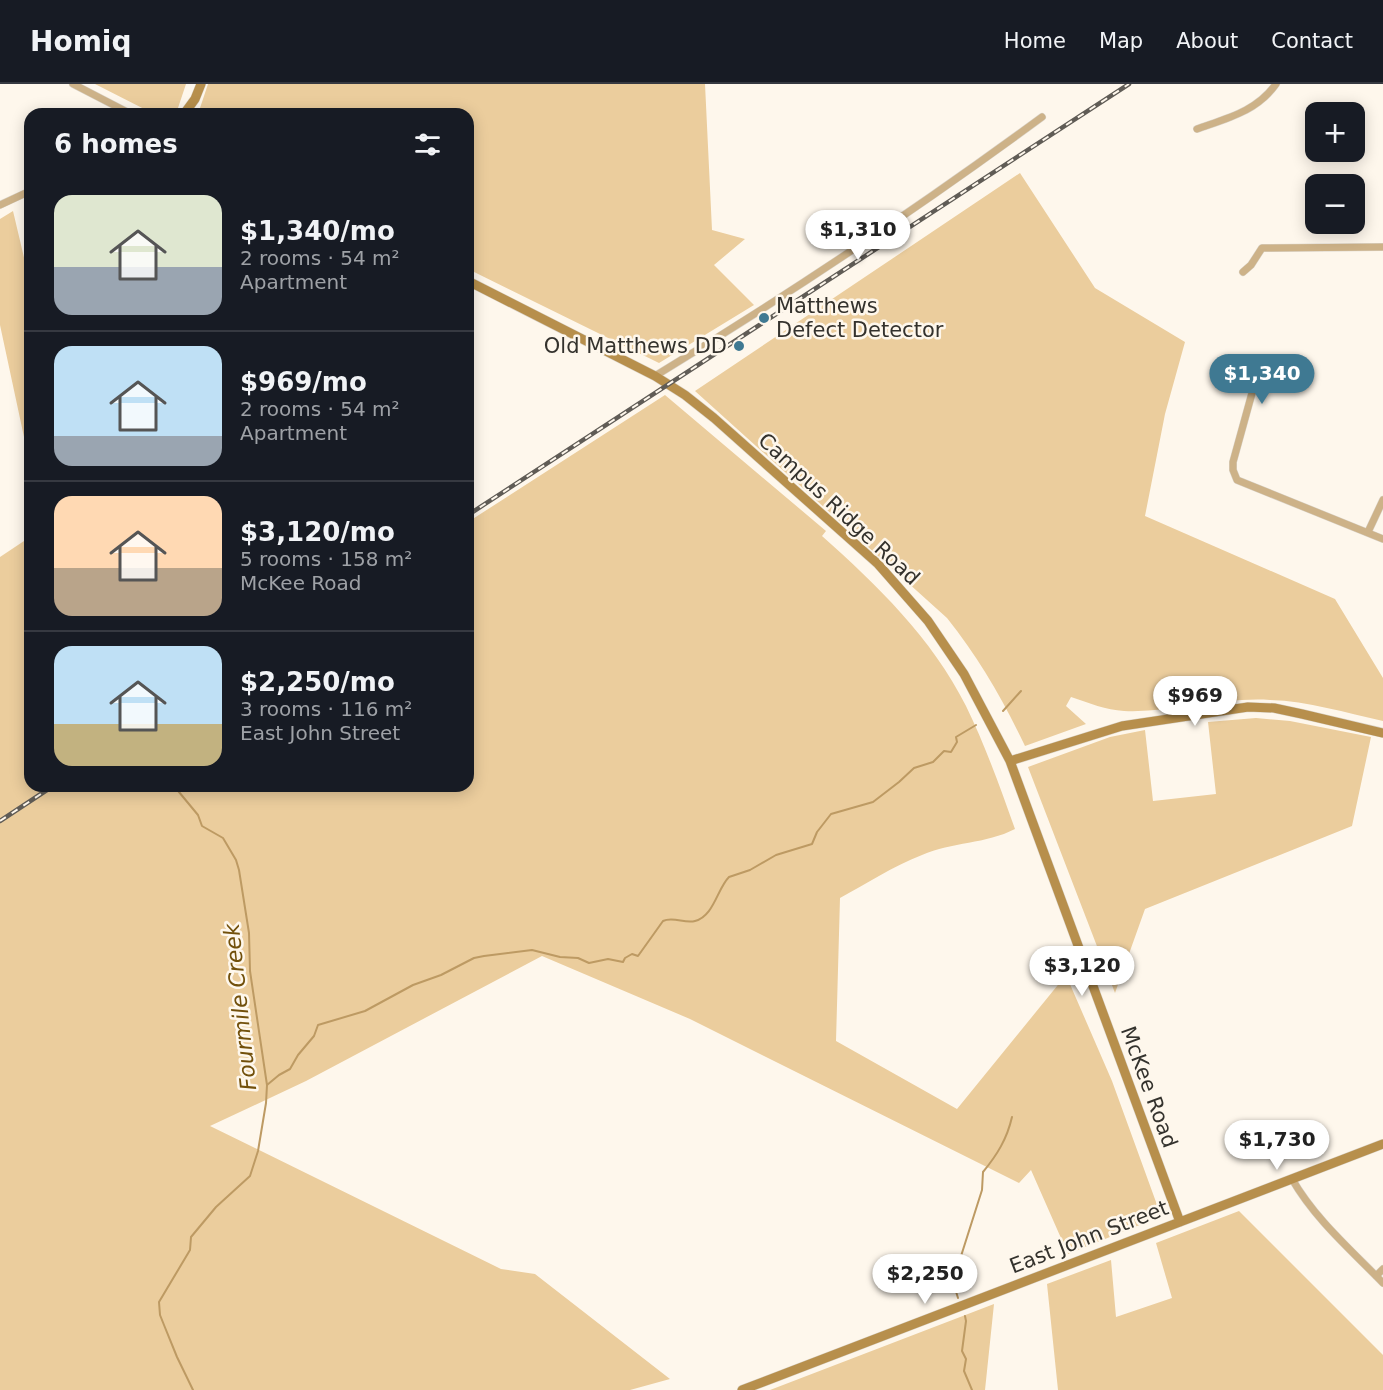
<!DOCTYPE html>
<html lang="en">
<head>
<meta charset="utf-8">
<style>
	:root { --surface:#171b24; --page:#242831; --text:#f1f3f6; --muted:#9ea1a6; --line:#363941; --accent:#3f7992 }
	body { margin:0; font-family:"DejaVu Sans",sans-serif; background:var(--page); color:var(--text); height:100vh; display:flex; flex-direction:column; font-size:22px; white-space:nowrap }
	* { box-sizing:border-box; margin:0 }
	p { font-size:20px; color:var(--muted) }
	.icon { flex:none; width:33px; height:33px; fill:none; stroke:currentColor; stroke-width:2; stroke-linecap:round; stroke-linejoin:round }
	.map { position:relative; flex:1; overflow:hidden }
	.sheet { position:absolute; left:24px; top:24px; width:450px; height:684px; display:flex; flex-direction:column; background:var(--surface); border-radius:18px; box-shadow:0 3px 15px #0003 }
	.sheet>* { flex:none }
	.controls { position:absolute; left:1305px; top:18px; display:grid; gap:12px }
	.controls a { display:grid; place-items:center; width:60px; height:60px; border-radius:12px; background:var(--surface); box-shadow:0 3px 15px #0003; font-size:30px }
	.price { position:absolute; translate:-50% -51px; padding:0 14px; border-radius:21px; background:#fff; color:#222; font-size:20px; line-height:39px; filter:drop-shadow(0 2px 3px #0008) }
	.price::after { content:''; position:absolute; left:50%; top:36px; width:18px; height:14px; margin-left:-9px; background:inherit; clip-path:polygon(0 0,100% 0,50% 100%) }
	.price.current { background:var(--accent); color:#fff }
	ul { padding:0; list-style:none }
	li { display:flex; align-items:center; gap:18px; height:150px; padding:0 30px }
	li+li { border-top:2px solid var(--line) }
	li span { display:grid; place-items:center; flex:none; width:168px; height:120px; border-radius:18px; color:#555 }
	li>.icon { margin-inline-start:auto }
	span .icon { width:72px; height:72px; fill:#fffc; stroke-width:1 }
	li b { font-size:26px }
	h2 { display:flex; justify-content:space-between; align-items:center; height:72px; padding:0 30px; font-size:26px }
	header { display:flex; align-items:center; gap:36px; box-sizing:border-box; height:84px; padding:0 30px; background:var(--surface); border-bottom:2px solid var(--line) }
	header strong { font-size:28px }
	nav { display:flex; gap:33px; margin-inline-start:auto; font-size:21px }
	.map>svg:first-child { display:block }
	.green { fill:#ebcd9d }
	.lines { fill:none; stroke-linecap:round; stroke-linejoin:round }
	.stream { stroke:#bd9a63; stroke-width:2 }
	.street-casing { stroke:#dad4ca; stroke-width:8 }
	.secondary-casing { stroke:#dad4ca; stroke-width:10 }
	.street { stroke:#cdb288; stroke-width:7 }
	.secondary { stroke:#b78f4c; stroke-width:9 }
	.rail-casing { stroke:#605c56; stroke-width:4.5 }
	.rail { stroke:#fef7ec; stroke-width:2; stroke-dasharray:7; stroke-linecap:butt }
	.poi-dot { fill:#3f7992; stroke:#fef7ec; stroke-width:2 }
	.labels { text-anchor:middle; dominant-baseline:central; stroke-width:5; stroke-linejoin:round; paint-order:stroke }
	.poi-label { font-size:21px; fill:#34322d; stroke:#fef7ec; text-anchor:start }
	.street-label { font-size:21px; fill:#34322d; stroke:#fef7ec }
	.water-label { font-size:22px; font-style:italic; fill:#72500b; stroke:#fef7ec }
</style>
</head>
<body>
<header>
<strong>Homiq</strong>
<nav><a>Home</a><a>Map</a><a>About</a><a>Contact</a></nav>
</header>
<div class="map">
<svg width="1383" height="1306" viewBox="0 0 1383 1306">
	<rect width="100%" height="100%" fill="#fef7ec"/>
	<!-- green -->
	<path class="green" d="M 95,0 L 186,0 L 176,30 L 154,30 Z
		M 208,0 L 705,0 L 712,146 L 745,155 L 714,181 L 754,221 L 659,279 L 468,185 L 468,30 L 198,30 Z
		M 1020,89 L 1095,204 L 1185,258 L 1165,330 L 1145,432 L 1335,515 L 1383,594 L 1383,637 C 1346,629 1308,617 1270,616 C 1221,613 1173,629 1124,627 C 1106,626 1089,619 1071,613 L 1066,622 L 1086,640 L 1025,662 C 1003,616 979,574 947,534 L 695,307 Z
		M 13,127 L 30,199 L 30,381 L 0,241 L 0,135 Z
		M 665,311 L 826,447 L 822,452 C 877,501 932,554 966,622 C 985,661 1000,703 1015,745 C 986,760 952,758 922,771 C 893,782 866,800 840,814 L 836,957 L 957,1025 L 1066,891 L 1112,997 L 1160,1129 L 1147,1138 L 1068,1170 L 1031,1086 L 1019,1099 L 690,935 L 542,872 L 306,997 L 210,1042 L 501,1185 L 535,1190 L 670,1295 L 630,1306 L 0,1306 L 0,473 L 30,453 L 30,702 L 468,702 L 468,438 Z
		M 1256,634 L 1290,637 L 1371,653 L 1352,742 L 1145,825 L 1115,909 L 1028,683 L 1110,653 L 1145,646 L 1153,717 L 1216,710 L 1208,638 Z
		M 1239,1127 L 1383,1271 L 1383,1306 L 1058,1306 L 1047,1200 L 1111,1176 L 1116,1233 L 1172,1214 L 1156,1159 Z
		M 994,1220 L 985,1306 L 770,1306 Z"/>
	<g class="lines">
		<!-- stream -->
		<path class="stream" d="M 1003,627 L 1021,607
			M 174,702 L 198,731 L 202,742 L 223,754 L 236,776 L 239,786 L 249,849 L 250,887 L 267,1001 L 266,1019 L 258,1067 L 250,1092 L 216,1123 L 191,1153 L 190,1166 L 159,1218 L 160,1231 L 164,1241 L 177,1273 L 193,1306
			M 267,1001 L 279,991 L 290,985 L 298,971 L 314,952 L 318,941 L 365,927 L 413,901 L 441,891 L 474,874 L 484,872 L 532,866 L 560,873 L 578,874 L 589,879 L 608,875 L 623,878 L 625,874 L 632,870 L 638,872 L 663,837 C 673,832 685,840 695,837 C 714,832 717,805 729,793 L 750,786 L 776,771 L 812,760 L 817,748 L 831,730 L 873,718 L 899,698 L 914,684 L 933,678 L 944,667 L 951,668 L 957,658 L 956,653 L 976,641
			M 958,1214 L 954,1201 L 955,1191 L 982,1106 L 983,1088 C 997,1071 1007,1055 1012,1033
			M 965,1232 L 966,1237 L 962,1267 L 966,1275 L 964,1287 L 972,1306"/>
		<defs>
			<path id="street" d="M 73,0 L 131,30
				M 1197,45 C 1228,34 1257,27 1276,0
				M 0,121 L 30,107
				M 1243,188 L 1251,181 L 1262,164 L 1383,163
				M 1257,291 L 1233,378 L 1233,386 L 1237,396 L 1383,455
				M 655,292 C 788,211 917,125 1042,33
				M 1368,448 L 1383,416
				M 1292,1095 C 1315,1135 1351,1166 1383,1199
				M 1376,1192 L 1383,1185"/>
			<path id="secondary" d="M 184,30 L 195,15 L 201,0
				M 468,197 L 655,292 L 685,311 L 714,334 L 878,480 L 928,537 L 964,590 L 1010,677 L 1180,1138
				M 1010,677 L 1122,642 L 1248,623 L 1274,624 L 1302,630 L 1383,649
				M 742,1306 L 1383,1060"/>
		</defs>
		<!-- street casing -->
		<use href="#street" class="street-casing"/>
		<!-- secondary casing -->
		<use href="#secondary" class="secondary-casing"/>
		<!-- street -->
		<use href="#street" class="street"/>
		<!-- secondary -->
		<use href="#secondary" class="secondary"/>
		<defs>
			<path id="rail" d="M 468,431 L 1129,0
				M 0,737 L 53,702"/>
		</defs>
		<!-- rail casing -->
		<use href="#rail" class="rail-casing"/>
		<!-- rail -->
		<use href="#rail" class="rail"/>
	</g>
	<!-- markers -->
	<g class="poi-dot">
		<circle cx="764" cy="234" r="6"/>
		<circle cx="739" cy="262" r="6"/>
	</g>
	<g class="labels">
		<!-- poi labels -->
		<g class="poi-label">
			<text x="776" y="222">Matthews<tspan x="776" dy="24">Defect Detector</tspan></text>
			<text x="727" y="262" text-anchor="end">Old Matthews DD</text>
		</g>
		<!-- street labels -->
		<g class="street-label">
			<text transform="translate(839 425) rotate(43)">Campus Ridge Road</text>
			<text transform="translate(1149 1003) rotate(70)">McKee Road</text>
			<text transform="translate(1089 1153) rotate(-21)">East John Street</text>
		</g>
		<!-- water labels -->
		<g class="water-label">
			<text transform="translate(240 923) rotate(-96)">Fourmile Creek</text>
		</g>
	</g>
</svg>
<div class="controls">
<a>+</a>
<a>−</a>
</div>
<b class="price" style="left:858px;top:177px">$1,310</b>
<b class="price current" style="left:1262px;top:321px">$1,340</b>
<b class="price" style="left:1195px;top:643px">$969</b>
<b class="price" style="left:1082px;top:913px">$3,120</b>
<b class="price" style="left:1277px;top:1087px">$1,730</b>
<b class="price" style="left:925px;top:1221px">$2,250</b>
<section class="sheet">
<h2>6 homes<svg class="icon" aria-label="filters" viewBox="0 0 24 24"><path d="M4 7h16M4 17h16"/><circle cx="9" cy="7" r="2"/><circle cx="15" cy="17" r="2"/></svg></h2>
<ul>
<li><span style="background:linear-gradient(#dfe7d0 60%,#9aa5b1 0)"><svg class="icon" aria-label="home" viewBox="0 0 24 24"><path d="M3 11l9-7 9 7M6 9v11h12V9"/></svg></span><div><b>$1,340/mo</b><p>2 rooms · 54 m²</p><p>Apartment</p></div></li>
<li><span style="background:linear-gradient(#bfe0f5 75%,#9aa5b1 0)"><svg class="icon" aria-label="home" viewBox="0 0 24 24"><path d="M3 11l9-7 9 7M6 9v11h12V9"/></svg></span><div><b>$969/mo</b><p>2 rooms · 54 m²</p><p>Apartment</p></div></li>
<li><span style="background:linear-gradient(#ffd9b3 60%,#b9a48a 0)"><svg class="icon" aria-label="home" viewBox="0 0 24 24"><path d="M3 11l9-7 9 7M6 9v11h12V9"/></svg></span><div><b>$3,120/mo</b><p>5 rooms · 158 m²</p><p>McKee Road</p></div></li>
<li><span style="background:linear-gradient(#bfe0f5 65%,#c2b280 0)"><svg class="icon" aria-label="home" viewBox="0 0 24 24"><path d="M3 11l9-7 9 7M6 9v11h12V9"/></svg></span><div><b>$2,250/mo</b><p>3 rooms · 116 m²</p><p>East John Street</p></div></li>
</ul>
</section>
</div>
</body>
</html>
